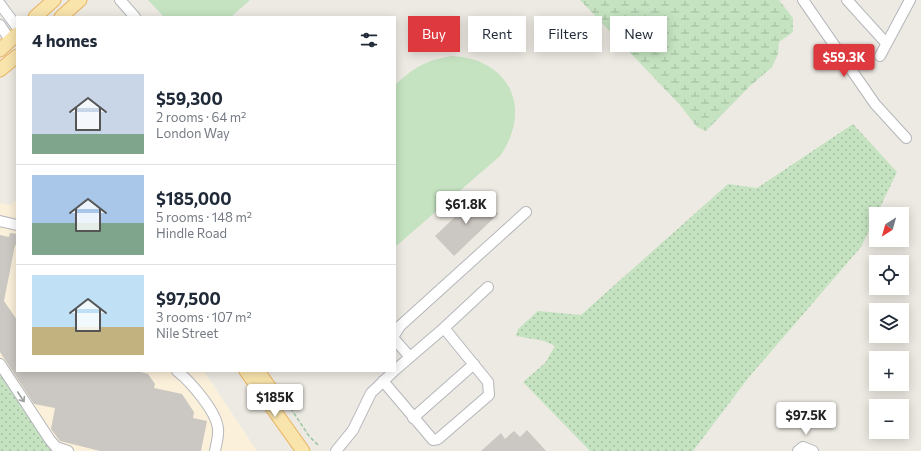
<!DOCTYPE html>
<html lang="en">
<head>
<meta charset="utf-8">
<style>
	:root { --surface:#fff; --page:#f2f2f3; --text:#1f2937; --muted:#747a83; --line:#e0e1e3; --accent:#dd393f }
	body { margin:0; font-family:Commissioner,sans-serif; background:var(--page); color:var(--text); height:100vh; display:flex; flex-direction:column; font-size:15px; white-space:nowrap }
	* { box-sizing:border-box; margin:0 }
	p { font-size:13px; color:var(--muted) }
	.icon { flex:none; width:22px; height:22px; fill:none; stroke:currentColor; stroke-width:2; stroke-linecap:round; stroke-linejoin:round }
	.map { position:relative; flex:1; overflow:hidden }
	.drawer { position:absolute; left:16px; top:16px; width:380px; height:356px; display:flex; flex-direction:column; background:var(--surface); border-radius:0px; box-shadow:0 2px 10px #0003 }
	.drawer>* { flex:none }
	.top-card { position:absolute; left:408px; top:16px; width:380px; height:36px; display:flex; gap:8px }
	.needle { width:26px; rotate:217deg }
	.buttons { position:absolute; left:869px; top:207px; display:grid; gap:8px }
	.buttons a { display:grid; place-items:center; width:40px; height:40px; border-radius:0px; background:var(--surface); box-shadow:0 2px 10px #0003; font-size:20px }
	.price { position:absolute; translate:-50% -34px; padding:0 9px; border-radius:4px; background:#fff; color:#222; font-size:13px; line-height:26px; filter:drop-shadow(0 1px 2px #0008) }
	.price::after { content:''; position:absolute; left:50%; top:24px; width:12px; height:9px; margin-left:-6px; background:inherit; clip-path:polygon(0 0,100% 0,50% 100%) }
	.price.current { background:var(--accent); color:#fff }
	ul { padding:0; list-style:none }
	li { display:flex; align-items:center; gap:12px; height:100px; padding:0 16px }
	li+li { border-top:1px solid var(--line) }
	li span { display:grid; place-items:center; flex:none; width:112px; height:80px; border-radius:0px; color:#555 }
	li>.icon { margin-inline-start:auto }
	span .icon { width:48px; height:48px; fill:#fffc; stroke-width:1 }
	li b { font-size:17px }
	h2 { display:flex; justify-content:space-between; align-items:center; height:48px; padding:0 16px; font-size:17px }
	.pill { padding:0 14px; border-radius:0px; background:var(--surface); box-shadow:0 2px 10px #0003; font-size:14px; line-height:36px }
	.pill.current { background:var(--accent); color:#fff }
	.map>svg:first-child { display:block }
	.commercial { fill:#fbf0da }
	.grass { fill:url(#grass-dots) }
	.wetland { fill:url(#wetland-marsh) }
	.pitch { fill:#c5e3c1 }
	.building { fill:#cbc7c2 }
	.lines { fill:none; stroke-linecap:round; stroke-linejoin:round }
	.minor-casing { stroke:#b4b6ba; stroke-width:12 }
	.major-casing { stroke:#e8b362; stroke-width:15 }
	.path { stroke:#9cc6a3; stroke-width:1.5; stroke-dasharray:4 2; stroke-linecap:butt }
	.minor { stroke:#fff; stroke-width:10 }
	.major { stroke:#f9e4ac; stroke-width:13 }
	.oneway { stroke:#9da0a1 }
</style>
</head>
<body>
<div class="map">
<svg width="921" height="451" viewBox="0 0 921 451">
	<defs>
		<pattern id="grass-dots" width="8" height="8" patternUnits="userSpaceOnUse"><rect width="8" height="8" fill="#c5e3c1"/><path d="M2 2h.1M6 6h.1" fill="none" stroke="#a3bba0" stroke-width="1.8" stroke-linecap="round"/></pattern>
		<pattern id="wetland-marsh" width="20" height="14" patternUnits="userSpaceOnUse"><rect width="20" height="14" fill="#c5e3c1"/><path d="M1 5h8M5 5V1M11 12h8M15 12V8" fill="none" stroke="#a3bba0"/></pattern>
	</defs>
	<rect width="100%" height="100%" fill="#edeae3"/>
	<!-- commercial -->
	<path class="commercial" d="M 17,200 L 17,371 L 204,371 L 257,451 L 51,451 L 0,374 L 0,203 L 10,205 Z"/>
	<!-- grass -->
	<path class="grass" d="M 853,124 L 897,172 L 861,247 L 749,377 L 693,451 L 590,451 L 523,382 L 545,363 L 555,346 L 544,341 L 516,336 L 518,329 L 538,311 L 581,315 L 728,184 L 757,188 Z
		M 0,374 L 51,451 L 0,451 Z"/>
	<!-- wetland -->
	<path class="wetland" d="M 580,0 L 779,0 L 793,18 L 793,32 L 779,42 L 778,54 L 772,67 L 749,87 L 706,131 L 697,127 L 680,105 Z"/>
	<!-- pitch -->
	<path class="pitch" d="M 148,0 L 250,0 L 231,17 L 164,17 Z
		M 452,56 C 510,59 533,109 500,156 L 395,247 L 395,85 C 415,67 424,61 452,56 Z"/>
	<!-- building -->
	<path class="building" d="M 479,194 L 498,214 L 454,256 L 435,236 Z
		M 10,233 L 17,234 L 17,246 L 15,245 L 4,301 L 17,320 L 17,371 L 137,371 L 148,374 L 155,384 L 154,388 L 182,394 L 194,412 L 193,418 L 207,421 L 201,451 L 100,451 L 60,441 L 51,429 L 55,408 L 34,404 L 0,352 L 0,235 L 9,237 Z
		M 527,430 L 546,451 L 481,451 L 501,433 L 505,439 L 514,431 L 520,437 Z"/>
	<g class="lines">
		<defs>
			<path id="minor" d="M 120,0 L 135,17
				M 803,0 L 875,104 L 906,138
				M 847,0 L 886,43
				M 0,4 L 17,27
				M 0,25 L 10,40
				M 880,56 L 910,0
				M 0,221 L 17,225
				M 444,328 L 488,287
				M 395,334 L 400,326 L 526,212
				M 395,340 L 410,357
				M 0,364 L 50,440 L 56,447 L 68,451
				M 177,371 C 190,381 217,412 218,429 C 219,436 216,444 215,451
				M 383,381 L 433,440 L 438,439 L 489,395 L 488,382 L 444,328 L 395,370
				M 413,418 L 474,364
				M 336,451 L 353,430 L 371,393 L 394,371
				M 798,451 L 803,447 L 813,451"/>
			<path id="major" d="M 35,17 L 54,0
				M 61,17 L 80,0
				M 0,50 L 17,34
				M 0,70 L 17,56
				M 246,371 L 303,451
				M 258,371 L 274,394"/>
		</defs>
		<!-- minor casing -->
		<use href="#minor" class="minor-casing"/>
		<!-- major casing -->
		<use href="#major" class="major-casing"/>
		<!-- path -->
		<path class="path" d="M 284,398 L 309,436 L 318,445"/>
		<!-- minor -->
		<use href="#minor" class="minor"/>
		<!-- major -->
		<use href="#major" class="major"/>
	</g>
	<!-- one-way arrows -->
	<defs><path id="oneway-shaft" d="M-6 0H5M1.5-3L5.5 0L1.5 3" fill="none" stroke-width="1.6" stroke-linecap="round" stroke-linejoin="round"/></defs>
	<use class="oneway" href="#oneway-shaft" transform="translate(21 397) rotate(57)"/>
</svg>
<div class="buttons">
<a><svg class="needle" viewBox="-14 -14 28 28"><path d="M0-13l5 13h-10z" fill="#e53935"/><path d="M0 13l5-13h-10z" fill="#747a83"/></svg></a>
<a><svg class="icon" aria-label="locate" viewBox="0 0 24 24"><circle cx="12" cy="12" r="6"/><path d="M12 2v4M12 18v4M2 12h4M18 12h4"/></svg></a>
<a><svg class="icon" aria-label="layers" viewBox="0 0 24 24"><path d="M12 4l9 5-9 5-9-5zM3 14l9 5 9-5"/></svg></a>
<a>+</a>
<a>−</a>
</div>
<b class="price current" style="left:844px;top:78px">$59.3K</b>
<b class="price" style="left:466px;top:225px">$61.8K</b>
<b class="price" style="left:275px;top:418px">$185K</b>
<b class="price" style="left:806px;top:436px">$97.5K</b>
<div class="top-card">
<a class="pill current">Buy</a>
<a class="pill">Rent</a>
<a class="pill">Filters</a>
<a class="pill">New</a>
</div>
<section class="drawer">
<h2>4 homes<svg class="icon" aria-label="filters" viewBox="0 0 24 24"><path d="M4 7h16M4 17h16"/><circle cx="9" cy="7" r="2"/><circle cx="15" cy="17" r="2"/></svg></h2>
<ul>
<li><span style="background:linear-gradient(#c9d6e8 75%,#7fa58c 0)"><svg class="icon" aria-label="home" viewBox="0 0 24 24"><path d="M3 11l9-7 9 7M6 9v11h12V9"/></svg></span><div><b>$59,300</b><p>2 rooms · 64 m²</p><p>London Way</p></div></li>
<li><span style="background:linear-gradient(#a9c7e8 60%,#7fa58c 0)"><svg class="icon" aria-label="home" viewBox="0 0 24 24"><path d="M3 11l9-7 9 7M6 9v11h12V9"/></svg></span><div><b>$185,000</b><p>5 rooms · 148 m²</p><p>Hindle Road</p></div></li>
<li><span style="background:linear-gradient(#bfe0f5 65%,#c2b280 0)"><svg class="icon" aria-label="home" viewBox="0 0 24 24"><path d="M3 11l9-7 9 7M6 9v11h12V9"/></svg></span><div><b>$97,500</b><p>3 rooms · 107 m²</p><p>Nile Street</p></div></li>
</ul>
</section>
</div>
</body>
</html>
